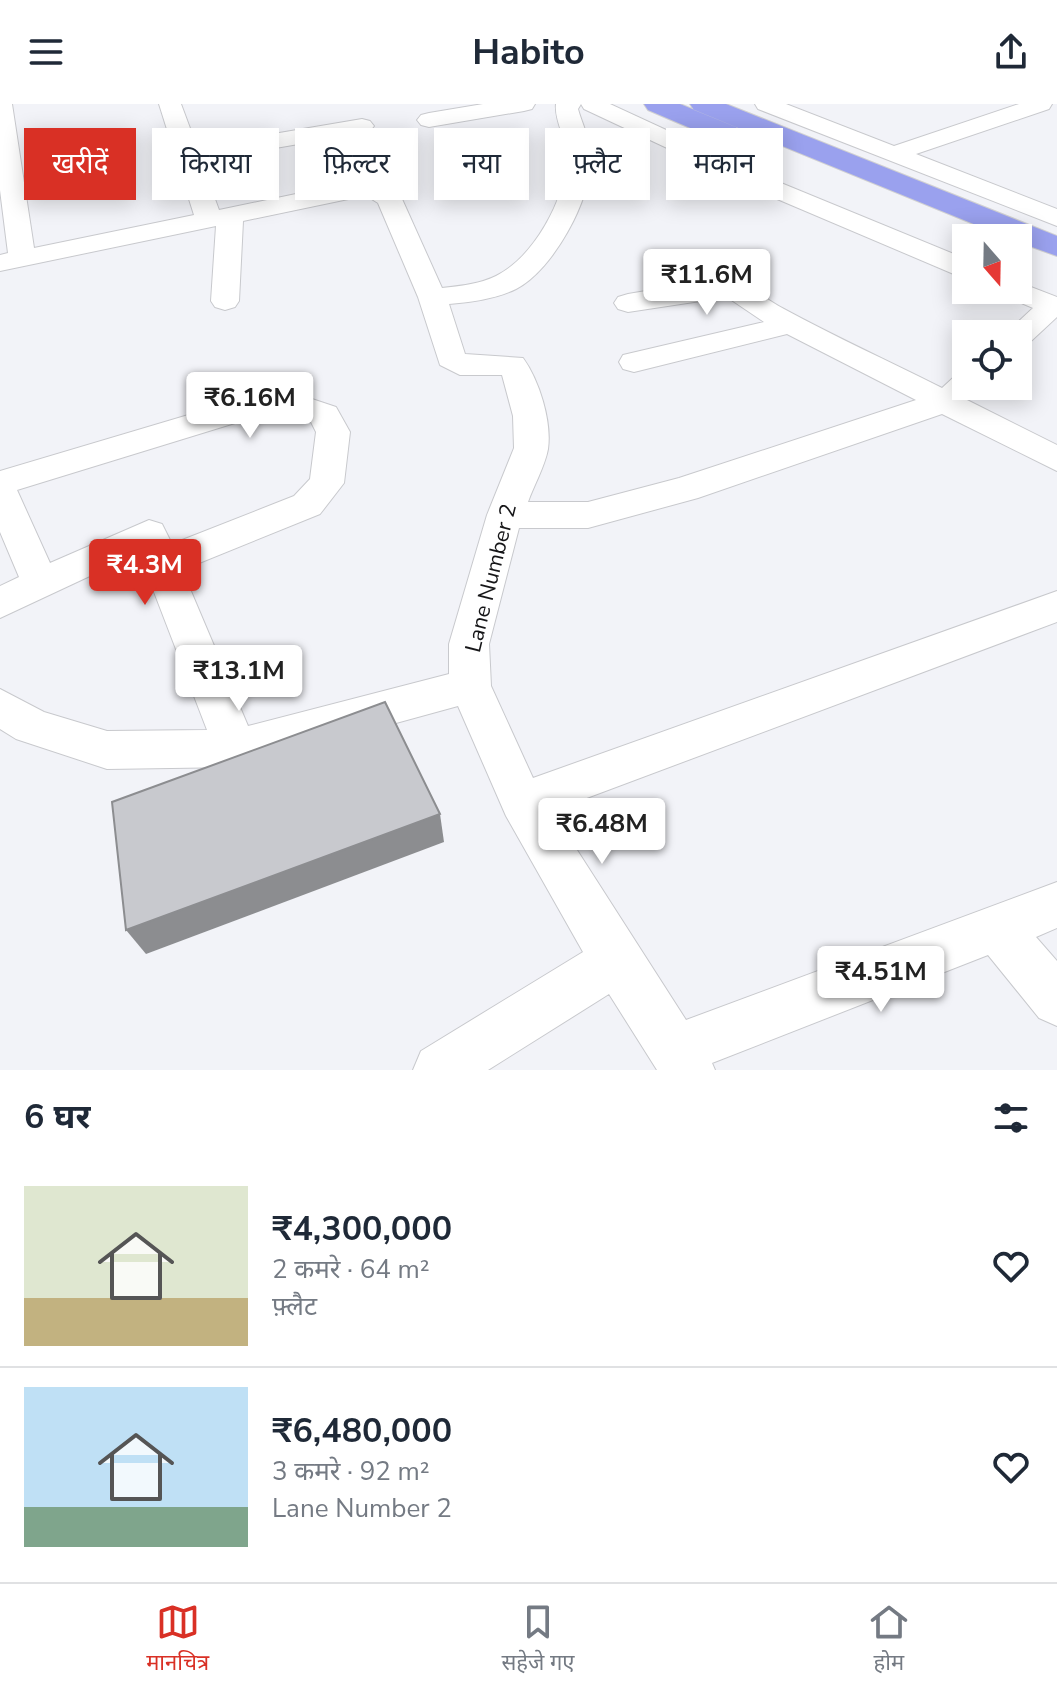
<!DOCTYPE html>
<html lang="hi">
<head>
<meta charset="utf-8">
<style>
	:root { --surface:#fff; --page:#f6f6f7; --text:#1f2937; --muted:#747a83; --line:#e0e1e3; --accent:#d93025 }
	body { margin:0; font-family:"Nunito Sans","Noto Sans Devanagari",sans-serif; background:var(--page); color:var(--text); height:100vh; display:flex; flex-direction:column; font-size:30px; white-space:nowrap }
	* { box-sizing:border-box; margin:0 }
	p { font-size:26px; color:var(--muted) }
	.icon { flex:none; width:44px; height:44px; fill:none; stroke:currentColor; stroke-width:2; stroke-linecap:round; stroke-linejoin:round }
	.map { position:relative; height:966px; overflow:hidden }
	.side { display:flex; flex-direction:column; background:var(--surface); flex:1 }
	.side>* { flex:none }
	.guide { position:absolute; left:24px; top:24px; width:1010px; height:72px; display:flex; gap:16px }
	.needle { width:52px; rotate:160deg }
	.tools { position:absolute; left:952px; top:120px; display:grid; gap:16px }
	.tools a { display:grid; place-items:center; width:80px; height:80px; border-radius:0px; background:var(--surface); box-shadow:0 4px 20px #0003; font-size:40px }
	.price { position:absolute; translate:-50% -68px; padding:0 18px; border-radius:8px; background:#fff; color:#222; font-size:26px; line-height:52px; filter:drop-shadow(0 2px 4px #0008) }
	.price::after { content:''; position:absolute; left:50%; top:48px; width:24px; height:18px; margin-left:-12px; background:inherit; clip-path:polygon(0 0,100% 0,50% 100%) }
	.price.on { background:var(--accent); color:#fff }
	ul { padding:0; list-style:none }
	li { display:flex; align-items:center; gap:24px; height:200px; padding:0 24px }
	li+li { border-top:2px solid var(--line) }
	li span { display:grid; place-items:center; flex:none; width:224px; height:160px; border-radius:0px; color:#555 }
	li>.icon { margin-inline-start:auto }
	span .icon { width:96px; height:96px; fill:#fffc; stroke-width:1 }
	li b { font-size:34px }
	h2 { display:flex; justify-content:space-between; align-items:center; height:96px; padding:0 24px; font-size:34px }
	.tag { padding:0 28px; border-radius:0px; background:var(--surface); box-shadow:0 4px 20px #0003; font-size:28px; line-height:72px }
	.tag.on { background:var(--accent); color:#fff }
	header { display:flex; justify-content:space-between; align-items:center; height:104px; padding:0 24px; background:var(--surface); font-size:36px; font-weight:700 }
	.tab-bar { display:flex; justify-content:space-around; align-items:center; height:112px; border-top:2px solid var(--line); background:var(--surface); font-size:22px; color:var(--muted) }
	.tab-bar a { display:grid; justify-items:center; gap:4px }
	.tab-bar .on { color:var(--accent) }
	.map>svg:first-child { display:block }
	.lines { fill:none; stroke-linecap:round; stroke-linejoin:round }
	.minor-casing { stroke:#c8c9cd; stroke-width:2 }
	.highway-casing { stroke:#d0d0d1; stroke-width:2 }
	.minor { fill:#fff; fill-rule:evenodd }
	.highway { fill:#9aa1ee; fill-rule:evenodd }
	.shaded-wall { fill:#8c8d90 }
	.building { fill:#c8c9ce; stroke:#8c8d90; stroke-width:2 }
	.labels { text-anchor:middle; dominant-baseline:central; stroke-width:7; stroke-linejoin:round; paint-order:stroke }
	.street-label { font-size:22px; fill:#161618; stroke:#fff }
</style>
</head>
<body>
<header><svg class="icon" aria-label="menu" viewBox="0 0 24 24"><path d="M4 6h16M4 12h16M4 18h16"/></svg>Habito<svg class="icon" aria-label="share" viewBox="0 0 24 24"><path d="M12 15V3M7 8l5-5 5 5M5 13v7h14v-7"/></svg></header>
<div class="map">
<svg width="1057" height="966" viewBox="0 0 1057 966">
	<rect width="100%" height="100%" fill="#f2f3f8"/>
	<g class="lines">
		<defs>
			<path id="minor" d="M 0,0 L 12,0 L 34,144 L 194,111 L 159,0 L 181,0 L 197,43 L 362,15 L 370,17 L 374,22 L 370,27 L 362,29 L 201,57 L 219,106 L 358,77 L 386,82 L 402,95 L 442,184 C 460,182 480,180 496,172 C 534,153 565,96 567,54 C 567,35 554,17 556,0 L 610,0 L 781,79 L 966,155 L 966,173 L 956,171 L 763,89 L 584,5 L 581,0 L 578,5 C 582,20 591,37 591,53 C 592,95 553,166 516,185 C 496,195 471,198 449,200 L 465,250 L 523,254 C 539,276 552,317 548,345 C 545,362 534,381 528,398 L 588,398 L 679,374 L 916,296 L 787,230 L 634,268 L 623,265 L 619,258 L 623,251 L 764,218 L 727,193 L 628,208 L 618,205 L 614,199 L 618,193 L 628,190 L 717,175 C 750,178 758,191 784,205 C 835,233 889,257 942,284 L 955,272 L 966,269 L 966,282 L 980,282 L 967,296 L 1057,341 L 1057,367 L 942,310 L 698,394 L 588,424 L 519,424 L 489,540 L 491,582 L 533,674 L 1057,487 L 1057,518 L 552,707 L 686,916 L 1057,778 L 1057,824 L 1036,833 L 1057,857 L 1057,922 L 1039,914 L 988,851 L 712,959 L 715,966 L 657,966 L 609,890 L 488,966 L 413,966 L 421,947 L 583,848 L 506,712 L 458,602 L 236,663 L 107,665 L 16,635 L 0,625 L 0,585 L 44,608 L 107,627 L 207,626 L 139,449 L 0,514 L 0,482 L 19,473 L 0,428 L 0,367 L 232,298 L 297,290 L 336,303 L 350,328 L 344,379 L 320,410 L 182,466 L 248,622 L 449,570 L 449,540 L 487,411 L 514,344 L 513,312 L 502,271 L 460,271 L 440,261 L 418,193 L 378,99 L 370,94 L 358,93 L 243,117 L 239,197 L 235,203 L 225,206 L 215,203 L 211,197 L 216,122 L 0,167 L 0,151 L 8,149 L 0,86 ZM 294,311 L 311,318 L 316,328 L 310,375 L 294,392 L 172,440 L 162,420 L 149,416 L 50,459 L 17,386 L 235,319 Z
				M 483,0 L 535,0 L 532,5 L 524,7 L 429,23 L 421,21 L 417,16 L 421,11 L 429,9 Z
				M 755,0 L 786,0 L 894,42 L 1019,0 L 1052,0 L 1049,5 L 916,50 L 1057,105 L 1057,122 L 758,5 Z
				M 1018,178 L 1057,193 L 1057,213 L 1029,239 L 1018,242 L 1018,230 L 1005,230 L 1033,204 L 1005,192 L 1001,186 L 1018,186 Z"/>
			<path id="highway" d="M 644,0 L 680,0 L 736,23 L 740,29 L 736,35 L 716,35 L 648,6 Z
				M 690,0 L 726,0 L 1057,132 L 1057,152 L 1018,138 L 1018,134 L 1008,134 L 694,6 Z"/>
		</defs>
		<!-- minor casing -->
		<use href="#minor" class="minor-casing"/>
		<!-- highway casing -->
		<use href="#highway" class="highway-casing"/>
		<!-- minor -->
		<use href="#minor" class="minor"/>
		<!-- highway -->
		<use href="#highway" class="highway"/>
	</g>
	<!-- shaded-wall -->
	<path class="shaded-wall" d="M 440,710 L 444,738 L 146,850 L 126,826 Z"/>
	<!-- building -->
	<path class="building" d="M 385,598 L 440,710 L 126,826 L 112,698 Z"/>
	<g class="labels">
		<!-- street labels -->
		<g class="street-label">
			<text transform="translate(491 474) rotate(-76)">Lane Number 2</text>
		</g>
	</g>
</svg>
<div class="tools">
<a><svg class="needle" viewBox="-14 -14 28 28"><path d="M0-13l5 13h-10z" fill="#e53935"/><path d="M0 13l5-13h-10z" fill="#747a83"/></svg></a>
<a><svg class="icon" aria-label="locate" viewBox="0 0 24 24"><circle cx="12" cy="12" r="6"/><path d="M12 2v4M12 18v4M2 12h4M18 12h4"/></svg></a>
</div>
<b class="price" style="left:707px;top:213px">₹11.6M</b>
<b class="price" style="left:250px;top:336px">₹6.16M</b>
<b class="price on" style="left:145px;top:503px">₹4.3M</b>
<b class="price" style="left:239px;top:609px">₹13.1M</b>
<b class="price" style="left:602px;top:762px">₹6.48M</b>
<b class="price" style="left:881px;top:910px">₹4.51M</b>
<div class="guide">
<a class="tag on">खरीदें</a>
<a class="tag">किराया</a>
<a class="tag">फ़िल्टर</a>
<a class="tag">नया</a>
<a class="tag">फ़्लैट</a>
<a class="tag">मकान</a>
</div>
</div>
<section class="side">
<h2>6 घर<svg class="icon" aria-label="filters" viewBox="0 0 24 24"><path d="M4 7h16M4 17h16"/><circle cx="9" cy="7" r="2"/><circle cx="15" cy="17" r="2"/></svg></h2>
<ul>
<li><span style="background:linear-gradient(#dfe7d0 70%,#c2b280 0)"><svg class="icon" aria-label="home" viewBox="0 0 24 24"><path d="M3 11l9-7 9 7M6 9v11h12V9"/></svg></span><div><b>₹4,300,000</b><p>2 कमरे · 64 m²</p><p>फ़्लैट</p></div><svg class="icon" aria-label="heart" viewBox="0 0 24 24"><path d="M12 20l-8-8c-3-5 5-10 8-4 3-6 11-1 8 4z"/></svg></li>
<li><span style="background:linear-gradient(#bfe0f5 75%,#7fa58c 0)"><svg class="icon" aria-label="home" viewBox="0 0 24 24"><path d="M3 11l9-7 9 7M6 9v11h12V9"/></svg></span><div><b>₹6,480,000</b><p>3 कमरे · 92 m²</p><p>Lane Number 2</p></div><svg class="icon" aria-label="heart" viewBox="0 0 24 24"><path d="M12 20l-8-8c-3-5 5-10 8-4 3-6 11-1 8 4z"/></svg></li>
</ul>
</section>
<nav class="tab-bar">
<a class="on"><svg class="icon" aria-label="map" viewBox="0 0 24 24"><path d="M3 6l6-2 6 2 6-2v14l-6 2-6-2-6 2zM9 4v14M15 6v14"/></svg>मानचित्र</a>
<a><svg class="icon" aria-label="saved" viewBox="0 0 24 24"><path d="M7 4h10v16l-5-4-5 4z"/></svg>सहेजे गए</a>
<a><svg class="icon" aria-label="home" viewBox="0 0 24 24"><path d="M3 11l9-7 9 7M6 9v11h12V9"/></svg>होम</a>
</nav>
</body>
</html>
